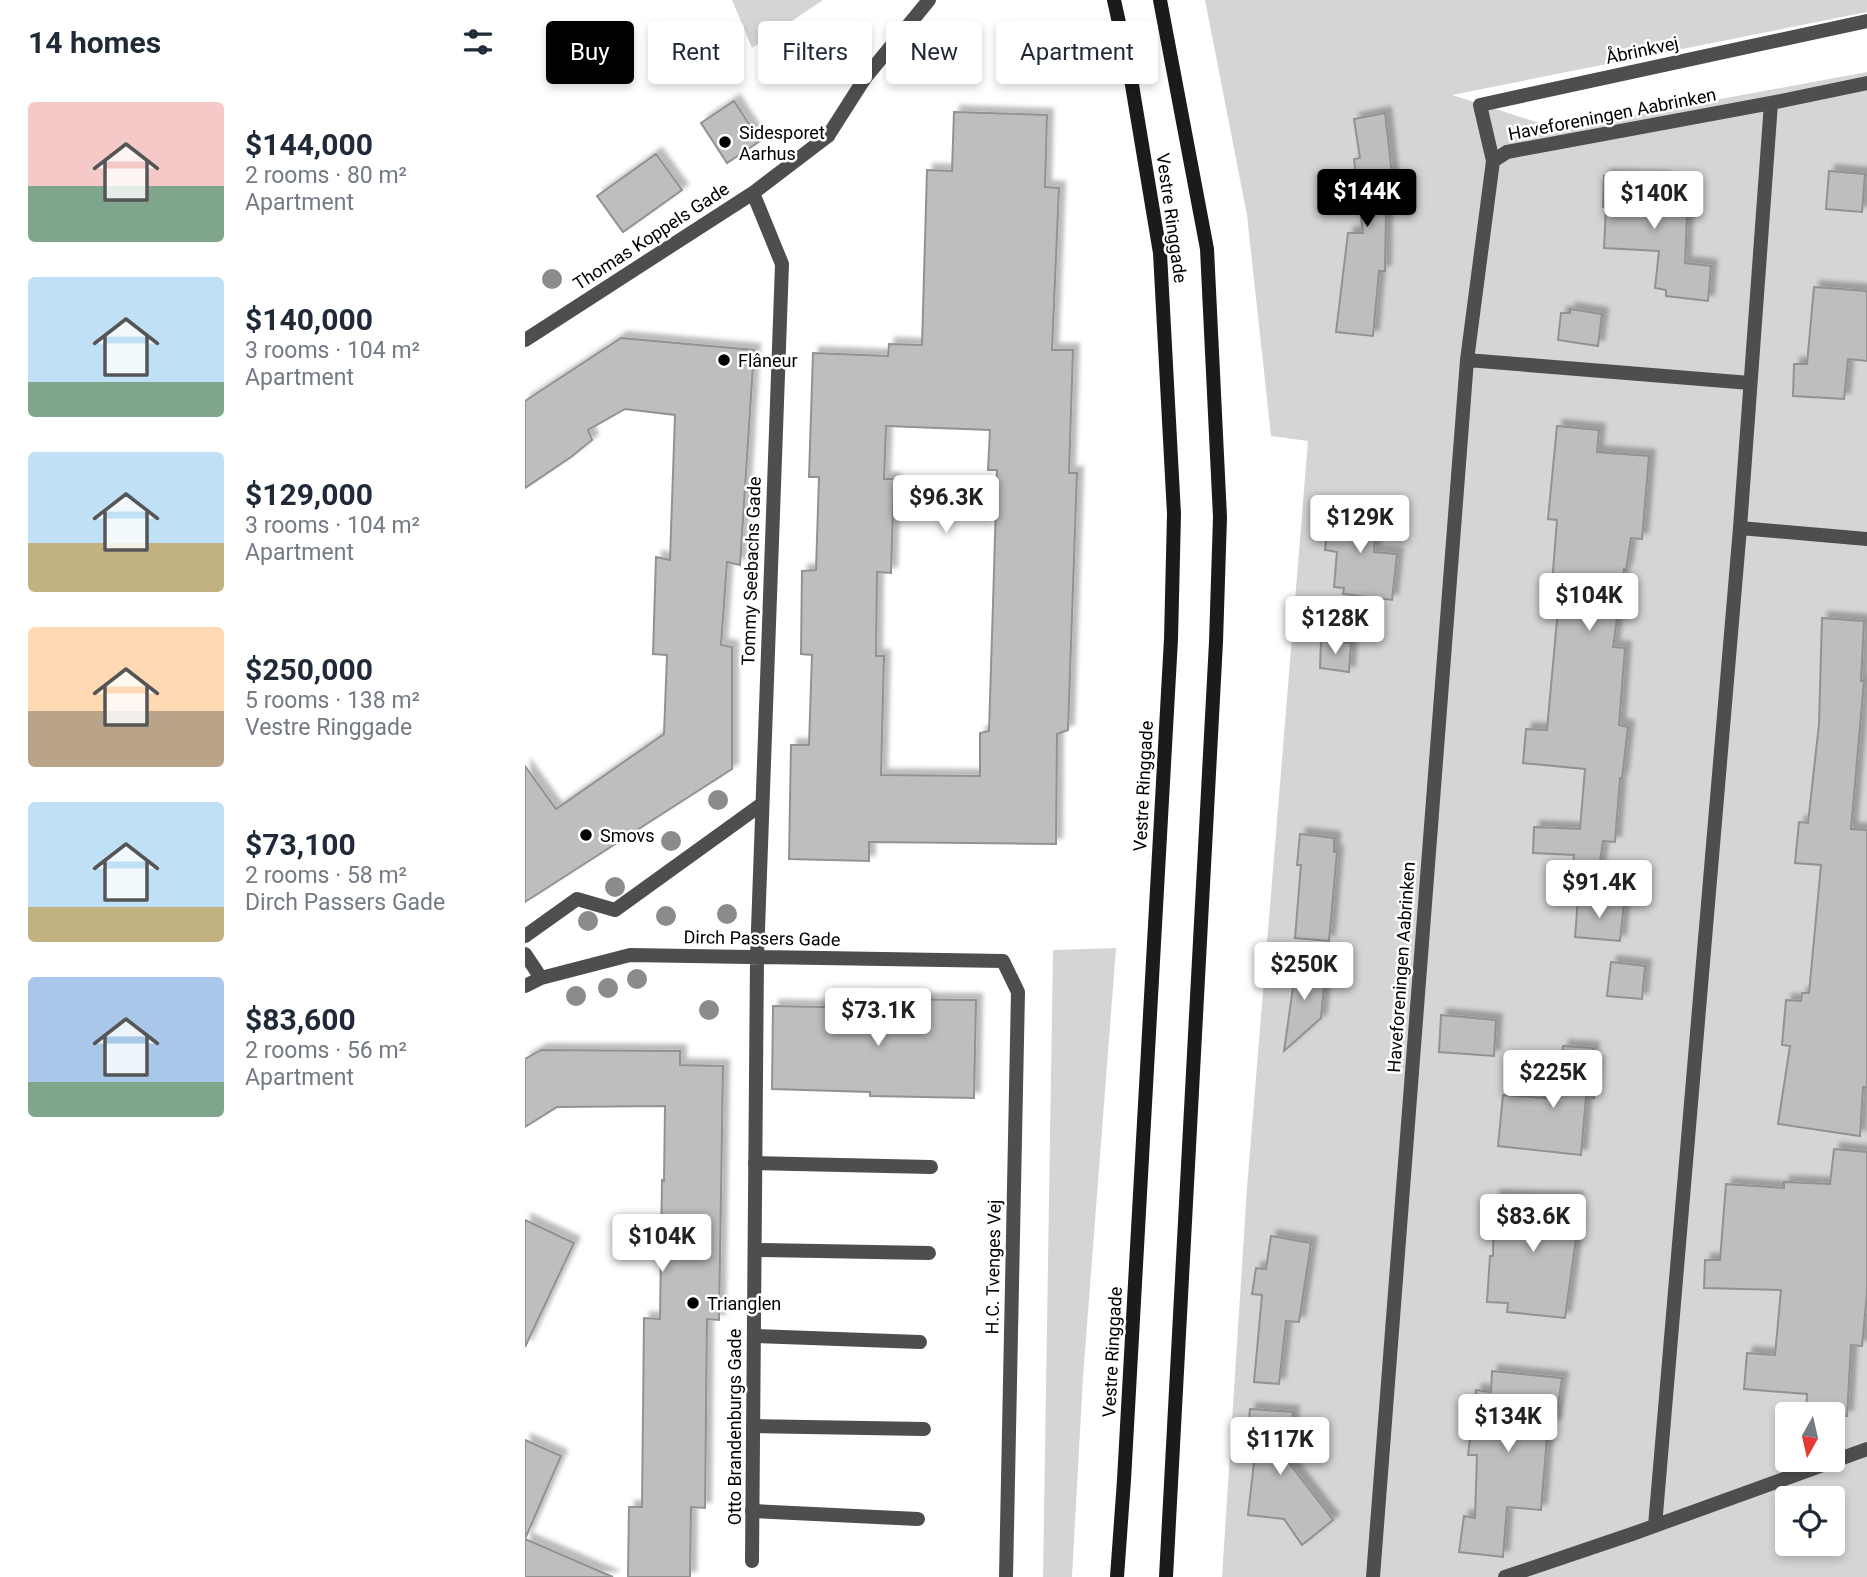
<!DOCTYPE html>
<html lang="en">
<head>
<meta charset="utf-8">
<style>
	:root { --surface:#fff; --page:#f6f6f7; --text:#1f2937; --muted:#747a83; --accent:#000 }
	body { margin:0; font-family:Roboto,sans-serif; background:var(--page); color:var(--text); height:100vh; display:flex; flex-direction:column; font-size:26px; white-space:nowrap }
	* { box-sizing:border-box; margin:0 }
	p { font-size:23px; color:var(--muted) }
	.icon { flex:none; width:38px; height:38px; fill:none; stroke:currentColor; stroke-width:2; stroke-linecap:round; stroke-linejoin:round }
	.map { position:relative; flex:1; overflow:hidden }
	.sheet { display:flex; flex-direction:column; background:var(--surface); width:525px }
	.sheet>* { flex:none }
	.banner { position:absolute; left:21px; top:21px; width:665px; height:63px; display:flex; gap:14px }
	.needle { width:46px; rotate:188deg }
	.tools { position:absolute; left:1250px; top:1402px; display:grid; gap:14px }
	.tools a { display:grid; place-items:center; width:70px; height:70px; border-radius:7px; background:var(--surface); box-shadow:0 4px 10px #0003; font-size:35px }
	.price { position:absolute; translate:-50% -60px; padding:0 16px; border-radius:7px; background:#fff; color:#222; font-size:23px; line-height:46px; filter:drop-shadow(0 2px 4px #0008) }
	.price::after { content:''; position:absolute; left:50%; top:42px; width:21px; height:16px; margin-left:-10px; background:inherit; clip-path:polygon(0 0,100% 0,50% 100%) }
	.price.active { background:var(--accent); color:#fff }
	ul { padding:0; list-style:none }
	li { display:flex; align-items:center; gap:21px; height:175px; padding:0 28px }
	li span { display:grid; place-items:center; flex:none; width:196px; height:140px; border-radius:7px; color:#555 }
	li>.icon { margin-inline-start:auto }
	span .icon { width:84px; height:84px; fill:#fffc; stroke-width:1 }
	li b { font-size:30px }
	h2 { display:flex; justify-content:space-between; align-items:center; height:84px; padding:0 28px; font-size:30px }
	.pill { padding:0 24px; border-radius:7px; background:var(--surface); box-shadow:0 4px 10px #0003; font-size:24px; line-height:63px }
	.pill.active { background:var(--accent); color:#fff }
	main { display:flex; flex:1; min-height:0 }
	.map>svg:first-child { display:block }
	.green { fill:#d5d5d5; fill-rule:evenodd }
	.building { fill:#bebebe; stroke:#929292; stroke-width:2; fill-rule:evenodd; filter:url(#shadow) }
	.lines { fill:none; stroke-linecap:round; stroke-linejoin:round }
	.lane { stroke:#4e4e4e; stroke-width:14 }
	.street { stroke:#4e4e4e; stroke-width:14 }
	.secondary { stroke:#1b1b1b; stroke-width:14 }
	.tree { fill:#8b8b8b }
	.poi-dot { fill:#000; stroke:#fff; stroke-width:2.5 }
	.labels { text-anchor:middle; dominant-baseline:central; stroke-width:5; stroke-linejoin:round; paint-order:stroke }
	.street-label { font-size:18px; fill:#000; stroke:#fff }
	.poi-label { font-size:18px; fill:#000; stroke:#fff; text-anchor:start }
</style>
</head>
<body>
<main>
<section class="sheet">
<h2>14 homes<svg class="icon" aria-label="filters" viewBox="0 0 24 24"><path d="M4 7h16M4 17h16"/><circle cx="9" cy="7" r="2"/><circle cx="15" cy="17" r="2"/></svg></h2>
<ul>
<li><span style="background:linear-gradient(#f6c9c9 60%,#7fa58c 0)"><svg class="icon" aria-label="home" viewBox="0 0 24 24"><path d="M3 11l9-7 9 7M6 9v11h12V9"/></svg></span><div><b>$144,000</b><p>2 rooms · 80 m²</p><p>Apartment</p></div></li>
<li><span style="background:linear-gradient(#bfe0f5 75%,#7fa58c 0)"><svg class="icon" aria-label="home" viewBox="0 0 24 24"><path d="M3 11l9-7 9 7M6 9v11h12V9"/></svg></span><div><b>$140,000</b><p>3 rooms · 104 m²</p><p>Apartment</p></div></li>
<li><span style="background:linear-gradient(#bfe0f5 65%,#c2b280 0)"><svg class="icon" aria-label="home" viewBox="0 0 24 24"><path d="M3 11l9-7 9 7M6 9v11h12V9"/></svg></span><div><b>$129,000</b><p>3 rooms · 104 m²</p><p>Apartment</p></div></li>
<li><span style="background:linear-gradient(#ffd9b3 60%,#b9a48a 0)"><svg class="icon" aria-label="home" viewBox="0 0 24 24"><path d="M3 11l9-7 9 7M6 9v11h12V9"/></svg></span><div><b>$250,000</b><p>5 rooms · 138 m²</p><p>Vestre Ringgade</p></div></li>
<li><span style="background:linear-gradient(#bfe0f5 75%,#c2b280 0)"><svg class="icon" aria-label="home" viewBox="0 0 24 24"><path d="M3 11l9-7 9 7M6 9v11h12V9"/></svg></span><div><b>$73,100</b><p>2 rooms · 58 m²</p><p>Dirch Passers Gade</p></div></li>
<li><span style="background:linear-gradient(#a9c7e8 75%,#7fa58c 0)"><svg class="icon" aria-label="home" viewBox="0 0 24 24"><path d="M3 11l9-7 9 7M6 9v11h12V9"/></svg></span><div><b>$83,600</b><p>2 rooms · 56 m²</p><p>Apartment</p></div></li>
</ul>
</section>
<div class="map">
<svg width="1342" height="1577" viewBox="0 0 1342 1577">
	<defs>
		<filter id="shadow"><feDropShadow dx="6" dy="-6" stdDeviation="2" flood-color="#0004"/></filter>
	</defs>
	<rect width="100%" height="100%" fill="#fff"/>
	<!-- green -->
	<path class="green" d="M 207,0 L 298,0 L 227,48 Z
		M 680,0 L 1342,0 L 1342,12 L 927,95 L 1033,129 L 1342,72 L 1342,1577 L 697,1577 L 722,1188 L 783,441 L 746,436 L 722,215 ZM 1262,1414 L 1307,1414 L 1307,1460 L 1262,1460 ZM 1262,1498 L 1307,1498 L 1307,1544 L 1262,1544 Z
		M 591,948 L 558,1377 L 547,1577 L 518,1577 L 528,950 Z"/>
	<!-- building -->
	<path class="building" d="M 209,101 L 235,141 L 202,163 L 176,123 Z
		M 429,112 L 522,115 L 520,187 L 534,188 L 527,350 L 548,350 L 544,473 L 552,473 L 543,730 L 532,734 L 531,844 L 344,842 L 344,861 L 264,859 L 266,745 L 284,745 L 287,655 L 276,654 L 277,571 L 291,570 L 294,477 L 284,477 L 288,353 L 363,356 L 364,344 L 397,345 L 402,170 L 427,171 ZM 361,426 L 465,430 L 463,470 L 472,470 L 468,604 L 464,731 L 455,733 L 455,776 L 356,775 L 359,656 L 351,656 L 352,572 L 366,573 L 369,479 L 359,479 Z
		M 860,113 L 871,209 L 861,210 L 860,271 L 854,271 L 848,336 L 811,332 L 823,233 L 838,233 L 829,159 L 835,158 L 829,119 Z
		M 131,154 L 157,190 L 98,232 L 72,196 Z
		M 1304,171 L 1340,174 L 1337,212 L 1301,209 Z
		M 1079,176 L 1140,178 L 1139,190 L 1163,191 L 1160,263 L 1186,266 L 1183,301 L 1141,296 L 1141,290 L 1130,288 L 1134,251 L 1079,248 L 1081,207 L 1078,207 Z
		M 1289,287 L 1342,291 L 1342,361 L 1323,359 L 1319,399 L 1268,396 L 1269,364 L 1282,364 Z
		M 1045,309 L 1077,314 L 1073,346 L 1033,340 L 1036,313 L 1045,313 Z
		M 96,338 L 229,350 L 215,565 L 202,562 L 196,645 L 207,647 L 207,769 L 0,902 L 0,766 L 31,809 L 139,734 L 142,655 L 128,654 L 131,557 L 145,560 L 150,415 L 100,409 L 63,430 L 67,440 L 46,457 L 0,488 L 0,401 Z
		M 1032,426 L 1074,430 L 1072,452 L 1124,456 L 1117,539 L 1106,538 L 1101,570 L 1099,569 L 1088,647 L 1100,648 L 1094,725 L 1103,727 L 1097,778 L 1095,778 L 1090,842 L 1078,841 L 1074,868 L 1048,864 L 1049,855 L 1008,853 L 1009,827 L 1055,829 L 1060,769 L 998,763 L 1001,729 L 1022,730 L 1034,598 L 1026,597 L 1032,520 L 1023,519 Z
		M 823,507 L 852,509 L 849,552 L 872,554 L 867,600 L 818,594 L 819,588 L 809,587 L 812,552 L 800,550 L 803,514 L 823,515 Z
		M 1297,618 L 1339,621 L 1336,681 L 1339,681 L 1326,829 L 1342,830 L 1342,1087 L 1338,1087 L 1335,1136 L 1253,1124 L 1265,1046 L 1257,1045 L 1261,1000 L 1276,1001 L 1277,993 L 1284,993 L 1296,865 L 1270,863 L 1274,822 L 1283,823 L 1294,724 Z
		M 796,641 L 826,643 L 824,672 L 795,668 Z
		M 775,834 L 809,838 L 809,852 L 812,852 L 804,941 L 770,938 L 776,865 L 772,865 Z
		M 1053,898 L 1099,903 L 1095,941 L 1050,937 Z
		M 773,952 L 799,985 L 796,1018 L 759,1051 Z
		M 1086,962 L 1120,966 L 1117,999 L 1082,996 Z
		M 347,999 L 451,1000 L 449,1098 L 345,1096 L 345,1092 L 247,1089 L 248,1006 L 347,1008 Z
		M 916,1015 L 971,1020 L 969,1056 L 914,1052 Z
		M 1038,1046 L 1068,1048 L 1067,1062 L 1072,1062 L 1069,1098 L 1061,1097 L 1056,1155 L 973,1146 L 978,1095 L 1031,1099 Z
		M 16,1050 L 155,1051 L 155,1065 L 198,1066 L 194,1320 L 182,1319 L 180,1508 L 166,1507 L 165,1577 L 103,1577 L 104,1507 L 117,1507 L 119,1318 L 135,1319 L 137,1180 L 139,1181 L 140,1106 L 32,1107 L 0,1127 L 0,1059 Z
		M 1309,1149 L 1342,1152 L 1342,1292 L 1337,1346 L 1326,1345 L 1322,1416 L 1281,1414 L 1282,1394 L 1219,1389 L 1222,1353 L 1250,1355 L 1256,1290 L 1179,1288 L 1180,1260 L 1195,1260 L 1201,1184 L 1259,1188 L 1259,1182 L 1305,1184 Z
		M 969,1196 L 1052,1198 L 1050,1223 L 1053,1224 L 1040,1318 L 982,1312 L 983,1303 L 962,1302 L 965,1256 L 968,1256 Z
		M 0,1220 L 49,1243 L 0,1347 Z
		M 746,1236 L 786,1243 L 774,1322 L 761,1321 L 754,1384 L 729,1382 L 737,1295 L 727,1294 L 731,1268 L 741,1269 Z
		M 967,1371 L 1037,1378 L 1030,1425 L 1023,1424 L 1016,1510 L 982,1507 L 978,1557 L 934,1552 L 939,1516 L 950,1518 L 952,1455 L 943,1455 L 951,1390 L 966,1392 Z
		M 725,1409 L 768,1412 L 764,1463 L 808,1520 L 777,1545 L 759,1519 L 723,1515 L 730,1454 L 721,1453 Z
		M 0,1440 L 36,1456 L 0,1539 L 88,1577 L 0,1577 Z"/>
	<g class="lines">
		<!-- lane -->
		<path class="lane" d="M 303,136 L 340,78 L 404,0
			M 230,1163 L 406,1167
			M 230,1250 L 404,1253
			M 229,1336 L 395,1342
			M 228,1426 L 399,1429
			M 227,1511 L 393,1519"/>
		<!-- street -->
		<path class="street" d="M 968,161 L 955,105 L 1342,21
			M 0,340 L 228,193 L 303,136
			M 942,360 L 1225,383
			M 1215,528 L 1342,539
			M 0,936 L 52,899 L 90,910 L 237,804
			M 0,954 L 16,978
			M 0,986 L 16,978 L 105,955 L 478,961 L 493,992 L 481,1577
			M 1130,1526 L 1215,528 L 1246,103
			M 227,1561 L 232,957 L 257,264 L 228,193
			M 848,1577 L 942,360 L 968,161 L 982,152 L 1246,103 L 1342,83
			M 980,1577 L 1107,1534 L 1342,1449"/>
		<!-- secondary -->
		<path class="secondary" d="M 589,0 L 605,73 L 635,253 L 649,514 L 646,639 L 599,1480 L 592,1577
			M 635,0 L 682,249 L 695,517 L 691,642 L 641,1577"/>
	</g>
	<!-- trees -->
	<g class="tree">
		<circle cx="27" cy="279" r="10"/>
		<circle cx="193" cy="800" r="10"/>
		<circle cx="146" cy="841" r="10"/>
		<circle cx="90" cy="887" r="10"/>
		<circle cx="202" cy="914" r="10"/>
		<circle cx="141" cy="916" r="10"/>
		<circle cx="63" cy="921" r="10"/>
		<circle cx="112" cy="979" r="10"/>
		<circle cx="83" cy="988" r="10"/>
		<circle cx="51" cy="996" r="10"/>
		<circle cx="184" cy="1010" r="10"/>
	</g>
	<!-- markers -->
	<g class="poi-dot">
		<circle cx="200" cy="142" r="7"/>
		<circle cx="199" cy="360" r="7"/>
		<circle cx="61" cy="835" r="7"/>
		<circle cx="168" cy="1303" r="7"/>
	</g>
	<g class="labels">
		<!-- street labels -->
		<g class="street-label">
			<text transform="translate(1117 50) rotate(-12)">Åbrinkvej</text>
			<text transform="translate(1087 114) rotate(-11)">Haveforeningen Aabrinken</text>
			<text transform="translate(647 218) rotate(82)">Vestre Ringgade</text>
			<text transform="translate(126 236) rotate(-33)">Thomas Koppels Gade</text>
			<text transform="translate(226 571) rotate(-88)">Tommy Seebachs Gade</text>
			<text transform="translate(618 786) rotate(-87)">Vestre Ringgade</text>
			<text transform="translate(237 938) rotate(1)">Dirch Passers Gade</text>
			<text transform="translate(876 967) rotate(-86)">Haveforeningen Aabrinken</text>
			<text transform="translate(468 1267) rotate(-89)">H.C. Tvenges Vej</text>
			<text transform="translate(587 1352) rotate(-87)">Vestre Ringgade</text>
			<text transform="translate(209 1427) rotate(-90)">Otto Brandenburgs Gade</text>
		</g>
		<!-- poi labels -->
		<g class="poi-label">
			<text x="214" y="132">Sidesporet<tspan x="214" dy="21">Aarhus</tspan></text>
			<text x="213" y="360">Flâneur</text>
			<text x="75" y="835">Smovs</text>
			<text x="182" y="1303">Trianglen</text>
		</g>
	</g>
</svg>
<div class="tools">
<a><svg class="needle" viewBox="-14 -14 28 28"><path d="M0-13l5 13h-10z" fill="#e53935"/><path d="M0 13l5-13h-10z" fill="#747a83"/></svg></a>
<a><svg class="icon" aria-label="locate" viewBox="0 0 24 24"><circle cx="12" cy="12" r="6"/><path d="M12 2v4M12 18v4M2 12h4M18 12h4"/></svg></a>
</div>
<b class="price active" style="left:842px;top:229px">$144K</b>
<b class="price" style="left:1129px;top:231px">$140K</b>
<b class="price" style="left:421px;top:535px">$96.3K</b>
<b class="price" style="left:835px;top:555px">$129K</b>
<b class="price" style="left:1064px;top:633px">$104K</b>
<b class="price" style="left:810px;top:656px">$128K</b>
<b class="price" style="left:1074px;top:920px">$91.4K</b>
<b class="price" style="left:779px;top:1002px">$250K</b>
<b class="price" style="left:353px;top:1048px">$73.1K</b>
<b class="price" style="left:1028px;top:1110px">$225K</b>
<b class="price" style="left:1008px;top:1254px">$83.6K</b>
<b class="price" style="left:137px;top:1274px">$104K</b>
<b class="price" style="left:983px;top:1454px">$134K</b>
<b class="price" style="left:755px;top:1477px">$117K</b>
<div class="banner">
<a class="pill active">Buy</a>
<a class="pill">Rent</a>
<a class="pill">Filters</a>
<a class="pill">New</a>
<a class="pill">Apartment</a>
</div>
</div>
</main>
</body>
</html>
